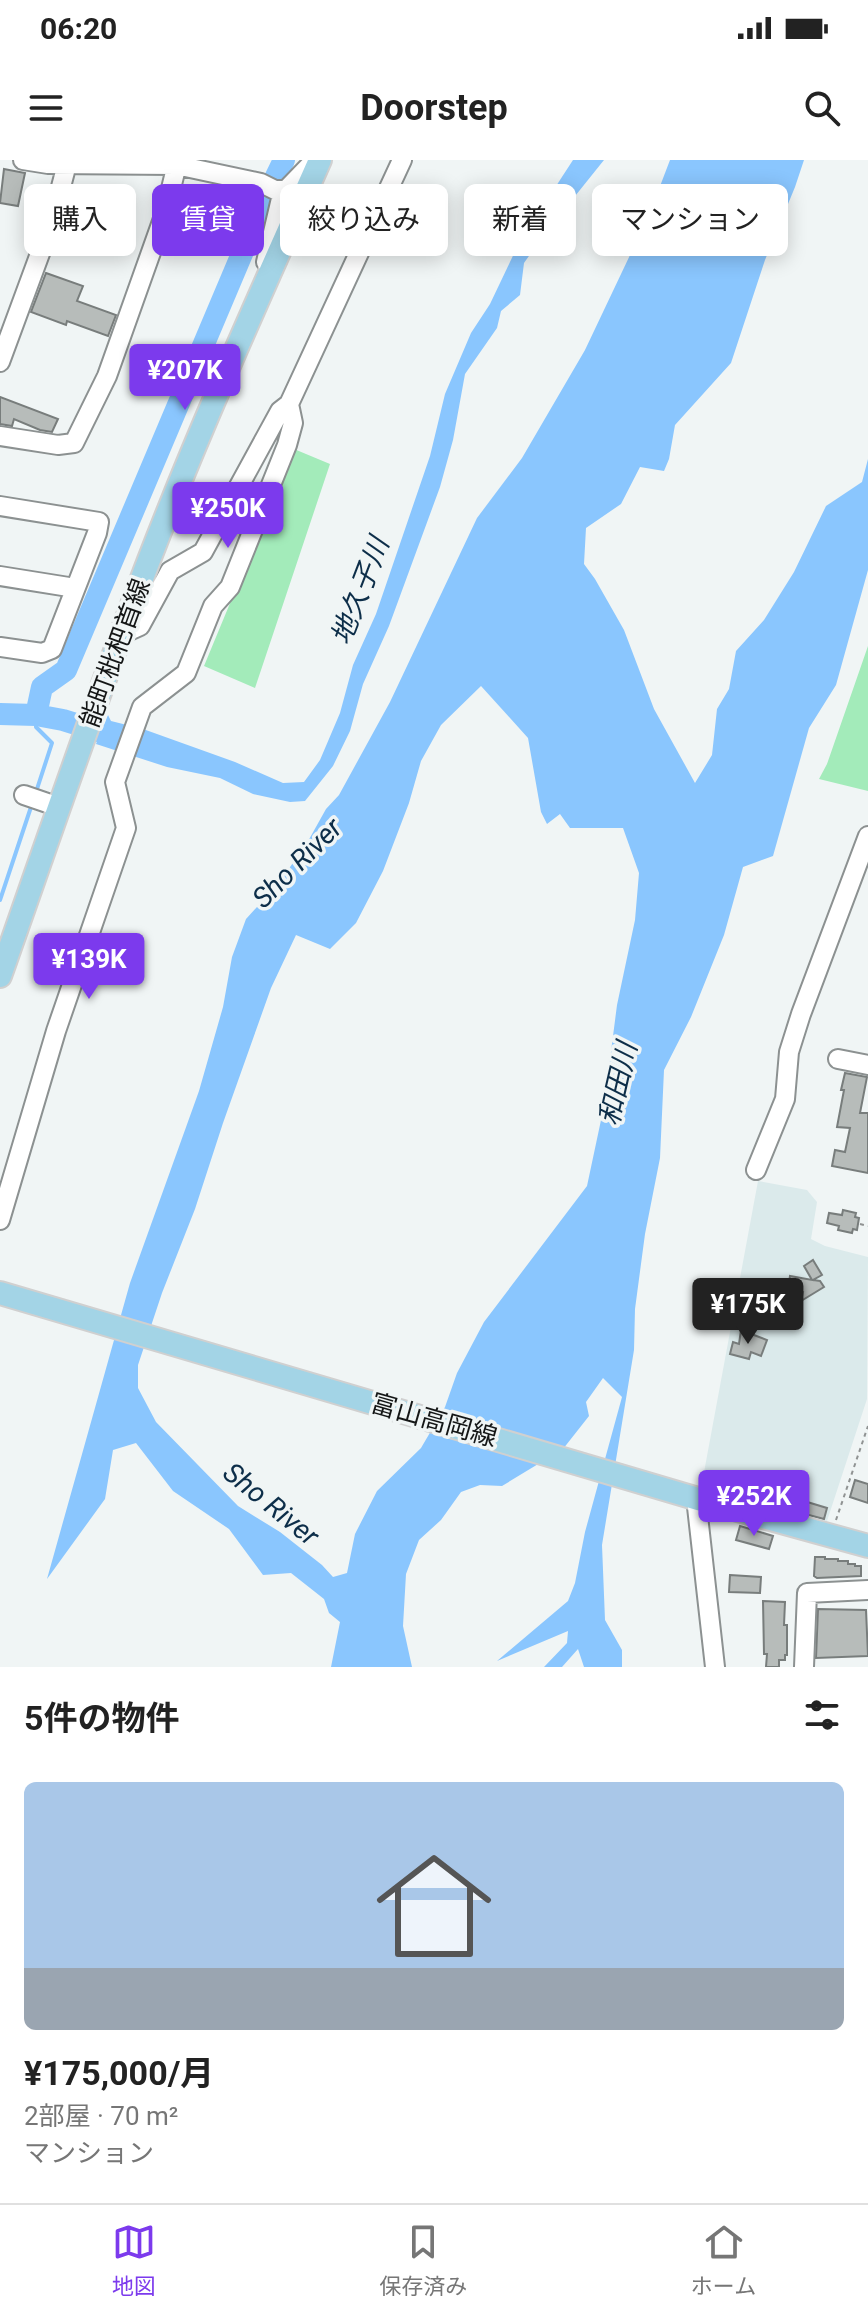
<!DOCTYPE html>
<html lang="ja">
<head>
<meta charset="utf-8">
<style>
	:root { --surface:#fff; --page:#f6f6f6; --text:#222; --muted:#767676; --line:#e0e0e0; --accent:#7c3aed }
	body { margin:0; font-family:Roboto,"Noto Sans JP",sans-serif; background:var(--page); color:var(--text); height:100vh; display:flex; flex-direction:column; font-size:30px; white-space:nowrap }
	* { box-sizing:border-box; margin:0 }
	p { font-size:26px; color:var(--muted) }
	.icon { flex:none; width:44px; height:44px; fill:none; stroke:currentColor; stroke-width:2; stroke-linecap:round; stroke-linejoin:round }
	.map { position:relative; height:1507px; overflow:hidden }
	.side { display:flex; flex-direction:column; background:var(--surface); flex:1 }
	.side>* { flex:none }
	.top-card { position:absolute; left:24px; top:24px; width:820px; height:72px; display:flex; gap:16px }
	.price { position:absolute; translate:-50% -68px; padding:0 18px; border-radius:8px; background:var(--accent); color:#fff; font-size:26px; line-height:52px; filter:drop-shadow(0 2px 4px #0008) }
	.price::after { content:''; position:absolute; left:50%; top:48px; width:24px; height:18px; margin-left:-12px; background:inherit; clip-path:polygon(0 0,100% 0,50% 100%) }
	.price.current { background:#222; color:#fff }
	ul { padding:0; list-style:none }
	li { display:grid; align-content:center; gap:16px; height:424px; padding:0 24px }
	li+li { border-top:2px solid var(--line) }
	li span { display:grid; place-items:center; height:248px; border-radius:12px; color:#555 }
	li>.icon { margin-inline-start:auto }
	span .icon { width:144px; height:144px; fill:#fffc; stroke-width:1 }
	li b { font-size:34px }
	h2 { display:flex; justify-content:space-between; align-items:center; height:96px; padding:0 24px; font-size:34px }
	.chip { padding:0 28px; border-radius:12px; background:var(--surface); box-shadow:0 4px 20px #0003; font-size:28px; line-height:72px }
	.chip.current { background:var(--accent); color:#fff }
	.status { display:flex; justify-content:space-between; align-items:center; height:56px; padding:0 40px; background:var(--surface); direction:ltr }
	.status svg { height:22px; fill:currentColor }
	header { display:flex; justify-content:space-between; align-items:center; height:104px; padding:0 24px; background:var(--surface); font-size:36px; font-weight:700 }
	.dock { display:flex; justify-content:space-around; align-items:center; height:112px; border-top:2px solid var(--line); background:var(--surface); font-size:22px; color:var(--muted) }
	.dock a { display:grid; justify-items:center; gap:4px }
	.dock .current { color:var(--accent) }
	.map>svg:first-child { display:block }
	.built { fill:#dbeaeb }
	.green { fill:#a3ebba }
	.water { fill:#8ac6fe; fill-rule:evenodd }
	.lines { fill:none; stroke-linecap:round; stroke-linejoin:round }
	.stream { stroke:#8ac6fe; stroke-width:4 }
	.river { stroke:#8ac6fe; stroke-width:22 }
	.building { fill:#b7bcba; stroke:#787d7c; stroke-width:2 }
	.minor-casing { stroke:#8c9191; stroke-width:22 }
	.major-casing { stroke:#d0d0d0; stroke-width:26 }
	.path { stroke:#909393; stroke-width:2; stroke-dasharray:4 4; stroke-linecap:butt }
	.minor { stroke:#fff; stroke-width:18 }
	.major { stroke:#a3d4e6; stroke-width:22 }
	.labels { text-anchor:middle; dominant-baseline:central; stroke-width:7; stroke-linejoin:round; paint-order:stroke }
	.street-label { font-size:26px; fill:#141616; stroke:#f0f5f5 }
	.water-label { font-size:28px; font-style:italic; fill:#0d2e49; stroke:#f0f5f5 }
</style>
</head>
<body>
<div class="status"><b>06:20</b><svg viewBox="0 0 49 12"><path d="M0 12V9h3v3zM5 12V6h3v6zM10 12V3h3v9zM15 12V0h3v12zM26 1h20v11H26zM47 4h2v5h-2z"/></svg></div>
<header><svg class="icon" aria-label="menu" viewBox="0 0 24 24"><path d="M4 6h16M4 12h16M4 18h16"/></svg>Doorstep<svg class="icon" aria-label="search" viewBox="0 0 24 24"><circle cx="10" cy="10" r="6"/><path d="M15 15l6 6"/></svg></header>
<div class="map">
<svg width="868" height="1507" viewBox="0 0 868 1507">
	<rect width="100%" height="100%" fill="#f0f5f5"/>
	<!-- built -->
	<path class="built" d="M 758,1021 L 807,1030 L 817,1042 L 811,1079 L 825,1086 L 868,1097 L 867,1239 L 827,1361 L 702,1323 Z"/>
	<!-- green -->
	<path class="green" d="M 294,289 L 330,304 L 255,528 L 204,506 Z
		M 868,486 L 868,631 L 819,619 L 827,604 Z"/>
	<!-- water -->
	<path class="water" d="M 573,0 L 604,0 L 543,76 L 524,103 L 520,135 L 501,151 L 497,168 L 465,214 L 453,280 L 440,327 L 389,466 L 363,524 L 350,571 L 333,606 L 305,641 L 290,642 L 253,634 L 220,618 L 167,607 L 96,584 L 108,555 L 111,561 L 143,569 L 235,602 L 283,623 L 304,622 L 320,600 L 340,553 L 353,505 L 376,454 L 430,296 L 445,234 L 471,173 L 490,144 L 519,83 Z
		M 670,0 L 804,0 L 795,27 L 765,100 L 731,203 L 675,265 L 669,299 L 664,311 L 640,307 L 621,344 L 586,368 L 584,404 L 595,419 L 624,470 L 654,549 L 695,623 L 712,595 L 717,549 L 729,529 L 736,491 L 764,460 L 794,412 L 826,346 L 862,322 L 868,299 L 868,233 L 868,410 L 836,525 L 809,568 L 773,696 L 743,707 L 724,775 L 691,857 L 664,910 L 660,998 L 645,1074 L 635,1149 L 634,1190 L 602,1385 L 605,1460 L 622,1490 L 622,1507 L 584,1507 L 578,1489 L 562,1507 L 544,1507 L 567,1483 L 568,1471 L 497,1501 L 568,1441 L 575,1423 L 585,1372 L 622,1237 L 603,1218 L 586,1242 L 589,1256 L 563,1289 L 502,1326 L 480,1325 L 461,1332 L 441,1360 L 419,1380 L 406,1414 L 403,1466 L 412,1507 L 331,1507 L 340,1462 L 329,1453 L 324,1439 L 291,1413 L 263,1415 L 229,1369 L 173,1331 L 136,1283 L 113,1290 L 105,1339 L 47,1419 L 130,1123 L 199,931 L 223,847 L 232,797 L 246,759 L 278,724 L 307,683 L 326,649 L 339,635 L 390,542 L 477,358 L 522,298 L 585,190 L 649,55 ZM 481,526 L 528,578 L 541,652 L 547,664 L 560,654 L 570,668 L 623,668 L 639,713 L 635,760 L 617,845 L 604,946 L 587,1026 L 484,1162 L 457,1213 L 445,1247 L 421,1288 L 377,1331 L 355,1374 L 347,1413 L 333,1417 L 322,1405 L 280,1372 L 238,1346 L 156,1262 L 138,1228 L 138,1205 L 162,1133 L 195,1049 L 223,963 L 271,828 L 296,775 L 330,789 L 356,763 L 383,711 L 409,643 L 421,601 L 441,565 Z"/>
	<g class="lines">
		<!-- stream -->
		<path class="stream" d="M 36,555 L 36,567 L 52,583 L 36,632
			M 0,740 L 32,644"/>
		<!-- river -->
		<path class="river" d="M 0,554 L 36,555 L 63,560 L 127,580
			M 36,555 L 42,527 L 66,510 L 266,37 L 284,0"/>
	</g>
	<!-- building -->
	<path class="building" d="M 4,9 L 25,13 L 18,46 L 0,43 Z
		M 46,113 L 83,126 L 77,141 L 116,155 L 108,176 L 67,161 L 66,165 L 31,152 Z
		M 0,237 L 58,259 L 52,272 L 40,270 L 14,259 L 12,266 L 0,264 Z
		M 845,913 L 867,917 L 860,953 L 868,953 L 868,1013 L 832,1006 L 835,990 L 845,992 L 850,968 L 837,967 L 844,930 L 841,930 Z
		M 843,1050 L 856,1053 L 855,1057 L 859,1058 L 857,1070 L 853,1069 L 852,1073 L 838,1070 L 839,1066 L 827,1063 L 829,1053 L 842,1055 Z
		M 813,1100 L 822,1115 L 813,1120 L 820,1121 L 824,1127 L 801,1141 L 803,1132 L 788,1129 L 790,1116 L 812,1120 L 804,1106 Z
		M 741,1170 L 767,1180 L 761,1196 L 751,1192 L 749,1199 L 730,1194 L 733,1182 L 739,1184 Z
		M 855,1320 L 868,1324 L 868,1343 L 850,1337 Z
		M 794,1338 L 827,1348 L 824,1359 L 790,1350 Z
		M 740,1366 L 773,1376 L 769,1389 L 736,1380 Z
		M 815,1397 L 825,1397 L 825,1399 L 838,1399 L 838,1401 L 848,1401 L 848,1404 L 855,1404 L 855,1406 L 861,1406 L 861,1416 L 817,1418 L 814,1416 Z
		M 730,1415 L 761,1417 L 760,1433 L 729,1432 Z
		M 763,1441 L 785,1442 L 784,1465 L 787,1465 L 787,1495 L 785,1495 L 785,1500 L 779,1500 L 779,1507 L 766,1507 L 767,1494 L 764,1494 Z
		M 818,1449 L 866,1450 L 868,1496 L 816,1498 Z"/>
	<g class="lines">
		<defs>
			<path id="minor" d="M 23,0 L 48,4 L 176,5 L 261,23 L 275,30 L 286,30 L 315,0
				M 271,108 L 266,102 L 283,30
				M 0,202 L 52,61 L 67,4
				M 0,276 L 58,285 L 74,283 L 107,216 L 165,53 L 178,0
				M 0,346 L 99,362 L 97,373 L 52,489 L 42,493 L 0,487
				M 0,416 L 75,428
				M 120,475 L 140,466 L 170,411 L 203,392 L 280,251 L 289,244
				M 24,635 L 59,647
				M 838,899 L 868,905
				M 756,1010 L 785,939 L 789,892 L 801,854 L 868,676
				M 0,1060 L 56,871 L 126,668 L 115,622 L 142,547 L 186,513 L 213,446 L 230,427 L 287,285 L 293,263 L 289,244 L 402,0
				M 698,1339 L 697,1347 L 715,1507
				M 804,1507 L 807,1433 L 868,1430"/>
			<path id="major" d="M 0,816 C 49,677 96,538 149,400 C 201,265 261,133 320,0
				M 0,1133 L 698,1339 L 868,1386"/>
		</defs>
		<!-- minor casing -->
		<use href="#minor" class="minor-casing"/>
		<!-- major casing -->
		<use href="#major" class="major-casing"/>
		<!-- path -->
		<path class="path" d="M 860,1064 L 868,1066
			M 836,1360 L 868,1266"/>
		<!-- minor -->
		<use href="#minor" class="minor"/>
		<!-- major -->
		<use href="#major" class="major"/>
	</g>
	<g class="labels">
		<!-- street labels -->
		<g class="street-label">
			<text transform="translate(115 493) rotate(-70)">能町枇杷首線</text>
			<text transform="translate(434 1260) rotate(16)">富山高岡線</text>
		</g>
		<!-- water labels -->
		<g class="water-label">
			<text transform="translate(360 431) rotate(-69)">地久子川</text>
			<text transform="translate(297 703) rotate(-45)">Sho River</text>
			<text transform="translate(618 924) rotate(-77)">和田川</text>
			<text transform="translate(271 1344) rotate(39)">Sho River</text>
		</g>
	</g>
</svg>
<b class="price" style="left:185px;top:252px">¥207K</b>
<b class="price" style="left:228px;top:390px">¥250K</b>
<b class="price" style="left:89px;top:841px">¥139K</b>
<b class="price current" style="left:748px;top:1186px">¥175K</b>
<b class="price" style="left:754px;top:1378px">¥252K</b>
<div class="top-card">
<a class="chip">購入</a>
<a class="chip current">賃貸</a>
<a class="chip">絞り込み</a>
<a class="chip">新着</a>
<a class="chip">マンション</a>
</div>
</div>
<section class="side">
<h2>5件の物件<svg class="icon" aria-label="filters" viewBox="0 0 24 24"><path d="M4 7h16M4 17h16"/><circle cx="9" cy="7" r="2"/><circle cx="15" cy="17" r="2"/></svg></h2>
<ul>
<li><span style="background:linear-gradient(#a9c7e8 75%,#9aa5b1 0)"><svg class="icon" aria-label="home" viewBox="0 0 24 24"><path d="M3 11l9-7 9 7M6 9v11h12V9"/></svg></span><div><b>¥175,000/月</b><p>2部屋 · 70 m²</p><p>マンション</p></div></li>
</ul>
</section>
<nav class="dock">
<a class="current"><svg class="icon" aria-label="map" viewBox="0 0 24 24"><path d="M3 6l6-2 6 2 6-2v14l-6 2-6-2-6 2zM9 4v14M15 6v14"/></svg>地図</a>
<a><svg class="icon" aria-label="saved" viewBox="0 0 24 24"><path d="M7 4h10v16l-5-4-5 4z"/></svg>保存済み</a>
<a><svg class="icon" aria-label="home" viewBox="0 0 24 24"><path d="M3 11l9-7 9 7M6 9v11h12V9"/></svg>ホーム</a>
</nav>
</body>
</html>
